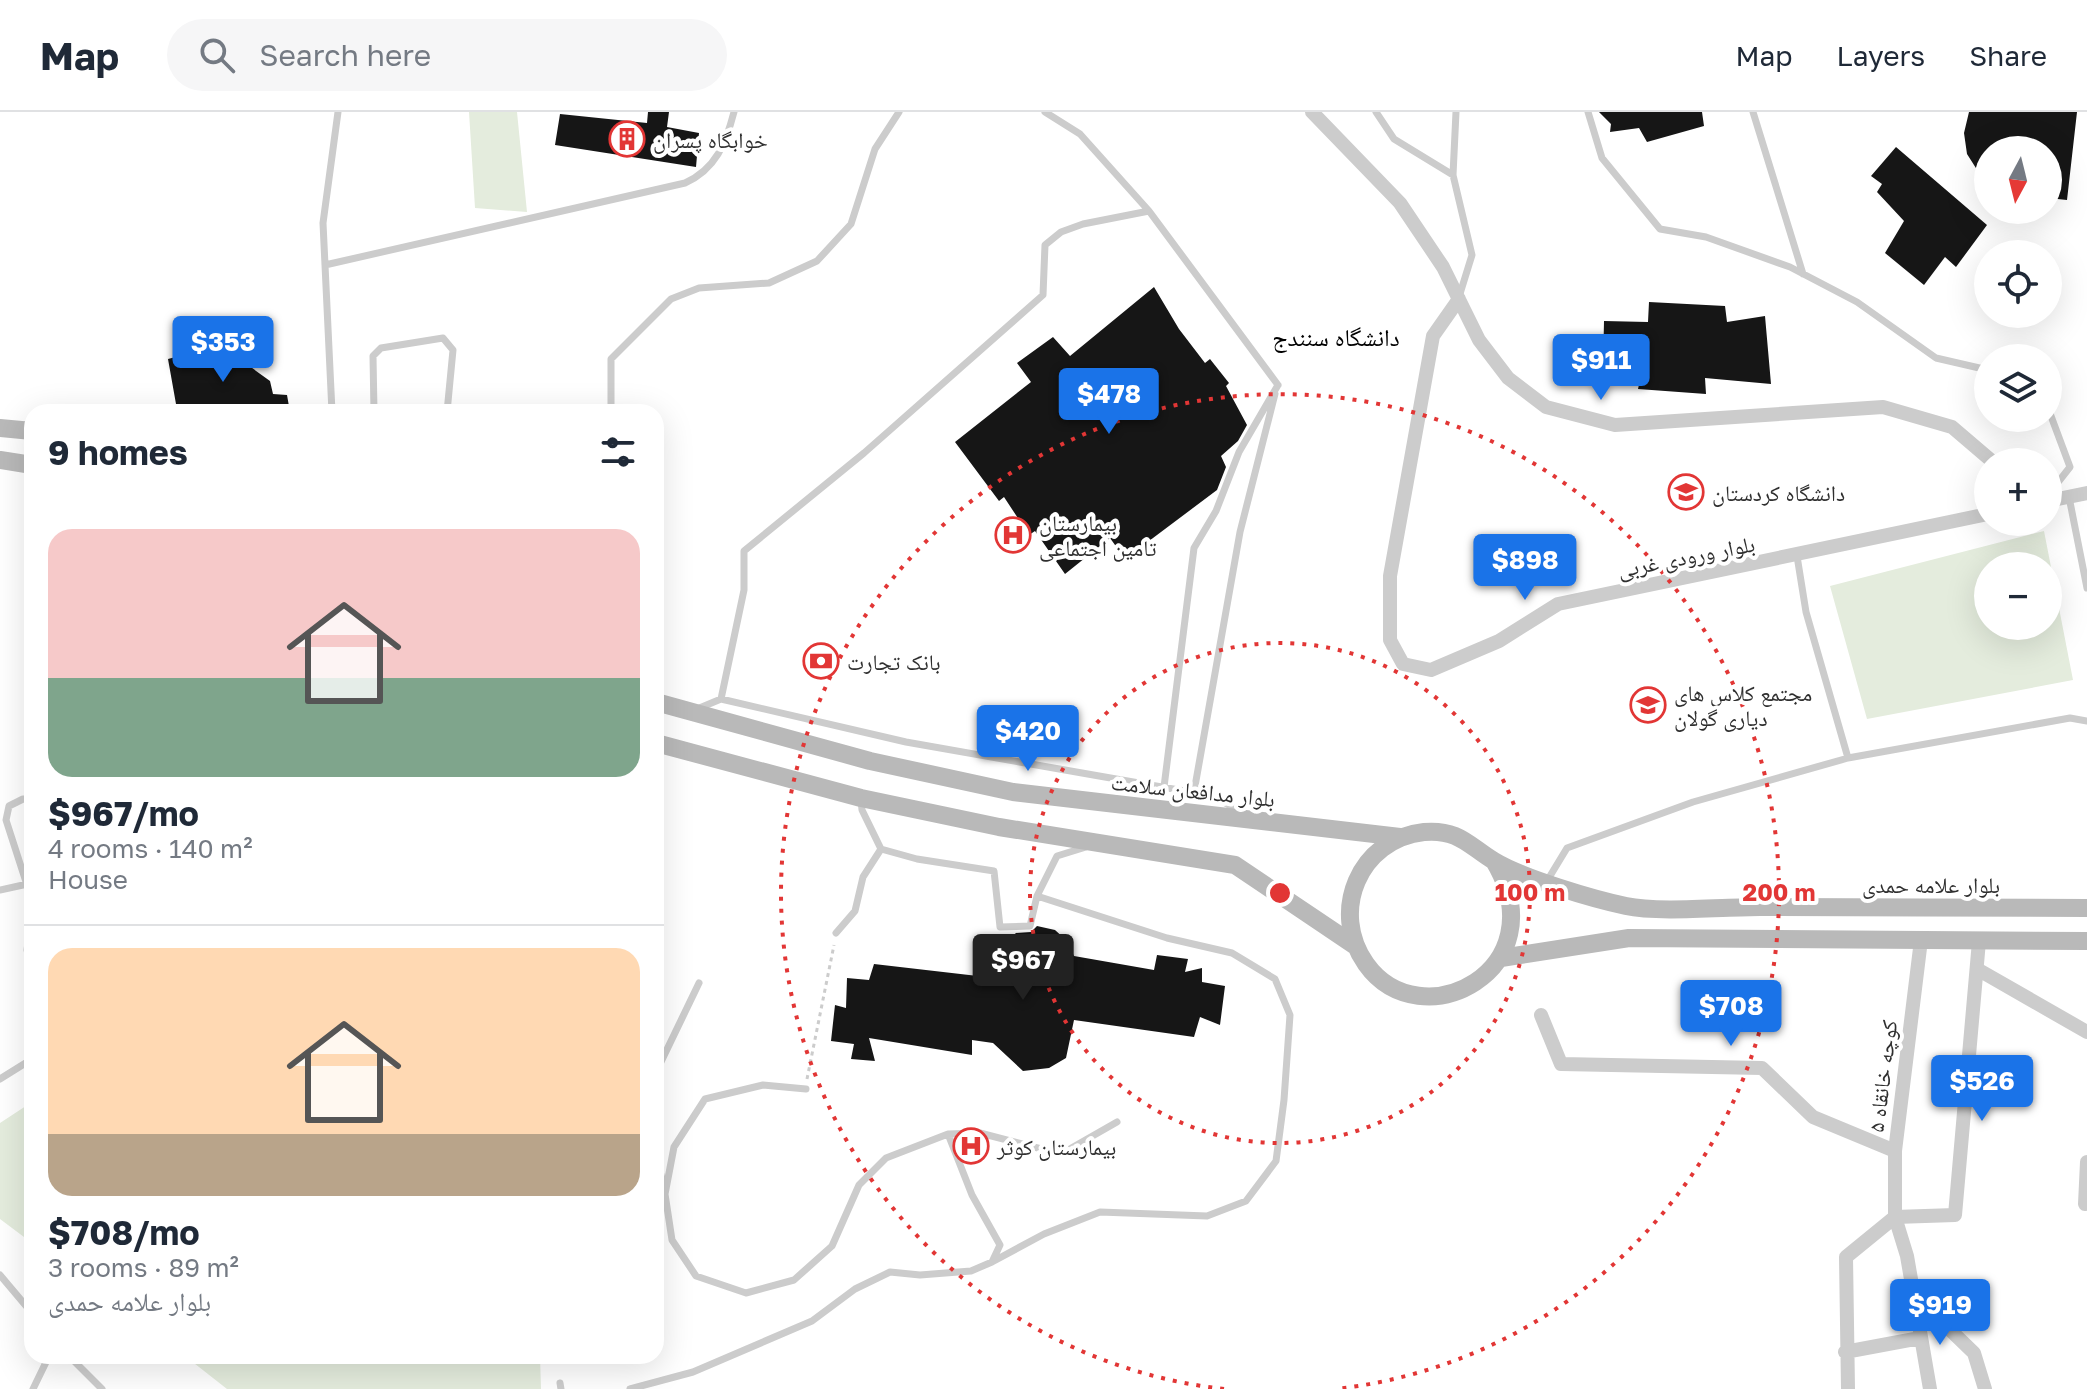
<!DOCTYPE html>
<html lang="en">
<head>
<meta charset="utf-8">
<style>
	:root { --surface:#fff; --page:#f6f6f7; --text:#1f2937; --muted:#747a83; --line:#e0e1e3; --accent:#1a73e8 }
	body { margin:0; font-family:"Golos Text","Noto Naskh Arabic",sans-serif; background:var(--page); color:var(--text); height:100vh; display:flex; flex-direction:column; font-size:30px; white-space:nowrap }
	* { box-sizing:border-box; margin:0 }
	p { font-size:26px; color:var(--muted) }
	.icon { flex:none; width:44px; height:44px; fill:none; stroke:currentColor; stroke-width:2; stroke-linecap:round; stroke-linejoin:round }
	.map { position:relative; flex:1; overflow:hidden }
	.sheet { position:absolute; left:24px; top:292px; width:640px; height:960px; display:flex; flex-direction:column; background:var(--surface); border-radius:24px; box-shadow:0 8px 32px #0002 }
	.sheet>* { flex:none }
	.needle { width:52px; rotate:187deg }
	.tools { position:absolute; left:1974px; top:24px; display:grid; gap:16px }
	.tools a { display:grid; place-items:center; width:88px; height:88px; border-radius:50%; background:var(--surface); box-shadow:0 8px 32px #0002; font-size:40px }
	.price { position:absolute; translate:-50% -68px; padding:0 18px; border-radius:8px; background:var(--accent); color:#fff; font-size:26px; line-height:52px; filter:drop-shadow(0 2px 4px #0008) }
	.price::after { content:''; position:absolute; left:50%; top:48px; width:24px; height:18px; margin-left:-12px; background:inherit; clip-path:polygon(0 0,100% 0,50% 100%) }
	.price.current { background:#222; color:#fff }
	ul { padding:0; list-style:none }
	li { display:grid; align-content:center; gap:16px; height:424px; padding:0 24px }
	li+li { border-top:2px solid var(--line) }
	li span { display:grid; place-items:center; height:248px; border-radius:24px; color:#555 }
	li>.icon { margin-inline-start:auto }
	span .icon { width:144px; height:144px; fill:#fffc; stroke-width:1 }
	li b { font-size:34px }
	h2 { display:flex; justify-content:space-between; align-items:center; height:96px; padding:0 24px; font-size:34px }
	header { display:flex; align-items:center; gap:48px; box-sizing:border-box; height:112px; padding:0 40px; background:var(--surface); border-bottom:2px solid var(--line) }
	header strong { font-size:38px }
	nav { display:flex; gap:44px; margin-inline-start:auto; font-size:28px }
	.search { width:560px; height:72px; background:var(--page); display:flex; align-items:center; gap:20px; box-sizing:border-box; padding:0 28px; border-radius:44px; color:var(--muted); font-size:30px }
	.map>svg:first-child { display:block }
	.green { fill:#e4ecdd; fill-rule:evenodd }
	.building { fill:#161616 }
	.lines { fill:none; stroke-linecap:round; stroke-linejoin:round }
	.path { stroke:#ccc; stroke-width:3; stroke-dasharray:4 4; stroke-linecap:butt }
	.service { stroke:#ccc; stroke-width:7 }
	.minor { stroke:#ccc; stroke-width:14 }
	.secondary { stroke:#b9b9b9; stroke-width:18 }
	.ring { fill:none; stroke:#e23635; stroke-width:4; stroke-dasharray:4 8 }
	.labels { text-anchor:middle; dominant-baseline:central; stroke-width:8; stroke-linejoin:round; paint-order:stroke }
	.poi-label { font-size:22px; fill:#2f2f2f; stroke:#fff; text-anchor:start }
	.street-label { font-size:22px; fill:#2f2f2f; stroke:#fff }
	.neighbourhood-label { font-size:24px; fill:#000; stroke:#fff }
	.centre { fill:#e23635; stroke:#fff; stroke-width:4 }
	.ring-label { font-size:24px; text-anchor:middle; font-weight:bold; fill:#e23635; stroke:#fff; stroke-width:8; stroke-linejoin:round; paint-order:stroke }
</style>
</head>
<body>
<header>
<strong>Map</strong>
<div class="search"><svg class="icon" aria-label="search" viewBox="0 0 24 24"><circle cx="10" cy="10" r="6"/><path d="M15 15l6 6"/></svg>Search here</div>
<nav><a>Map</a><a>Layers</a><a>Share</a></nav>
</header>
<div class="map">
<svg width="2087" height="1277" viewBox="0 0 2087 1277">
	<rect width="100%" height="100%" fill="#fff"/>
	<!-- green -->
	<path class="green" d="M 469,0 L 517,0 L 527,100 L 475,96 Z
		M 2044,419 L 2073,568 L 1867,607 L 1830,474 ZM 1988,454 L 2048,454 L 2048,514 L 1988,514 Z
		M 32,990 L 32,1131 L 0,1107 L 0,1011 Z
		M 185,1244 L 540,1244 L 541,1277 L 227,1277 Z"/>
	<!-- building -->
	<path class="building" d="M 648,0 L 669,0 L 667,15 L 699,21 L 696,55 L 555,33 L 560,2 L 647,11 Z
		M 1599,0 L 1702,0 L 1704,14 L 1647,30 L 1639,16 L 1610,20 L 1611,12 Z
		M 1969,0 L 2077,0 L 2067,88 L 2048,86 L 2048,38 L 1988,38 L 1988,75 L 1967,42 L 1964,21 Z
		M 1896,35 L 1987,113 L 1956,155 L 1945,145 L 1924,173 L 1885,141 L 1904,109 L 1877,80 L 1882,72 L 1871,64 Z
		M 1154,175 L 1179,217 L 1205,251 L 1210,247 L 1229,271 L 1226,274 L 1247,313 L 1238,329 L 1221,344 L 1226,355 L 1217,378 L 1125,447 L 1110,426 L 1065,462 L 1035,419 L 1029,423 L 1004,385 L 999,389 L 955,330 L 1031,270 L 1017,251 L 1053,225 L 1070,244 Z
		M 1649,190 L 1725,194 L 1727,210 L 1765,204 L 1771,272 L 1705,266 L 1706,282 L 1638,277 L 1642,259 L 1603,256 L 1604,209 L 1648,210 Z
		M 206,237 L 210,244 L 230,240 L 270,269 L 273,282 L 287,283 L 290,300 L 231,300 L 221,295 L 176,292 L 168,247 Z
		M 1037,814 L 1055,818 L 1066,828 L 1074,844 L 1154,858 L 1157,843 L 1188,847 L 1185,860 L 1202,856 L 1202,870 L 1225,874 L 1220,913 L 1200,905 L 1194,925 L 1074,908 L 1066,946 L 1049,956 L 1023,959 L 993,931 L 972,928 L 972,943 L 869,926 L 875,949 L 851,947 L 854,932 L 831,929 L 835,893 L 846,896 L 847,866 L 869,868 L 874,852 L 995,866 L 1002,833 L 1016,821 L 1031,820 Z"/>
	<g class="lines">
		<!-- path -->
		<path class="path" d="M 807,967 L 834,833"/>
		<!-- service -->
		<path class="service" d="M 1045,0 L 1080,22 L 1149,99
			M 1376,0 L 1394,27 L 1453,63
			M 1456,0 L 1453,63 L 1472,143 L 1459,185
			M 1588,0 L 1602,46 L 1660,117 L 1706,125 L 1790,155 L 1857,190 L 1936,246 L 1988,258
			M 1753,0 L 1803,162
			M 325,153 L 685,71 C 716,57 726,31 734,0
			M 2048,296 L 2070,355 L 2048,383
			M 332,300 L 323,111 L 338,0
			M 374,300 L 373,244 L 381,236 L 443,226 L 453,238 L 447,300
			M 611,300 L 611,247 L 671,187 L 699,176 L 769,171 L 817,149 L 851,112 L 875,37 L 899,0
			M 2069,385 L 2087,476
			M 1797,444 L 1806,500 L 1848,646
			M 721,587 L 744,478 L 744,439 L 864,341 L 1043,183 L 1045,133 L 1061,120 L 1083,112 L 1149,99 L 1278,273
			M 697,597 L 721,587 L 906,630 L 1213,684 L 1241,700
			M 1164,675 L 1194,436 L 1216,399 L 1239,340 L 1278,273
			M 1194,680 L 1240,420 L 1275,282
			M 861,688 L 862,698 L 881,737 L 917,747 L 994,759 L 1000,815 L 1030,814 L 1037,784 L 1057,744 L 1086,735
			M 1547,769 L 1567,736 L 1693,690 L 1848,646 L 2070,606 L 2087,609
			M 27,773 L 6,708 L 9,694 L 23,687 L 32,687
			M 0,778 L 32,771
			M 32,801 L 27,838 L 32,859
			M 836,821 L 855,799 L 863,765 L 881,737
			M 0,967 L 32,947
			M 656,970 L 659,954 L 699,871
			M 806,977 L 763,973 L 705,987 L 674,1035 L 665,1082 L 672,1128 L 696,1164 L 746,1181 L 794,1168 L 832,1134 L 859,1073 L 886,1046 L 948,1022 L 980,1021 L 1061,1042 L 1117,1010
			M 656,1041 L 664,1076
			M 992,1150 L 1044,1122 L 1100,1100 L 1207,1104 L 1246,1089 L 1276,1049 L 1284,988 L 1290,903 L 1275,867 L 1232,841 L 1167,826 L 1037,784
			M 0,1163 L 32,1201
			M 69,1244 L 102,1277
			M 560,1271 L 561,1277
			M 33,1277 L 49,1244
			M 630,1277 L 693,1260 L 812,1209 L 855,1177 L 890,1160 L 920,1163 L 971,1159 L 992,1150 L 1000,1133 L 972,1083 L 948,1022"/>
		<!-- minor -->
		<path class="minor" d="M 1312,0 L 1400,91 L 1443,155 L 1479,228 L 1508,266 L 1546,295 L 1615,313 L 1883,295 L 1952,315 L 1993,350
			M 1459,187 L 1433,224 L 1390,464 L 1390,528 L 1403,552 L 1431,558 L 1499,529 L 1558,492 L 1988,402
			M 2048,389 L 2087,381
			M 1921,828 L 1895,1039 L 1895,1105 L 1907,1144 L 1930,1277
			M 1977,857 L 2087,920
			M 1541,903 L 1561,952 L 1762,956 L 1813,1005 L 1895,1039
			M 2085,1092 L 2087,1050
			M 1895,1105 L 1955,1103 L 1979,829
			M 1913,1182 L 1974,1241 L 1985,1277
			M 1845,1240 L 1920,1226
			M 1848,1277 L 1846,1145 L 1895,1105"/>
		<!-- secondary -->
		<path class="secondary" d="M 0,316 L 32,319
			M 0,348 L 32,353
			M 656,590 L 870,649 L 1013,680 L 1400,725
			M 656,631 L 861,686 L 999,715 L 1235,753 L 1354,833
			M 1494,749 C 1559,858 1421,929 1366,852 C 1329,800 1359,727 1424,720 C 1459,717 1469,734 1494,749 C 1522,766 1593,787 1626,794 C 1658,801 1724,795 1760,795 C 1869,795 1978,796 2087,796
			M 1501,846 L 1629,826 L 2087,829"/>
	</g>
	<!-- distance rings -->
	<g class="ring">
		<circle cx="1280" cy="781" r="250"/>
		<path d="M1224 1277A499 499 0 1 1 1336 1277"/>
	</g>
	<!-- icons -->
	<defs>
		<symbol id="building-ring" viewBox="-11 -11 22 22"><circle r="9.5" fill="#fff" stroke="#e23635" stroke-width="1.5"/><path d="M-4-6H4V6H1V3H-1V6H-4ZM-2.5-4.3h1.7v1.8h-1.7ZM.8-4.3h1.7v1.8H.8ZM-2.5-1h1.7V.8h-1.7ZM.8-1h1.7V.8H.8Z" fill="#e23635"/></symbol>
		<symbol id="university-ring" viewBox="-11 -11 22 22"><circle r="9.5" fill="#fff" stroke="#e23635" stroke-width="1.5"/><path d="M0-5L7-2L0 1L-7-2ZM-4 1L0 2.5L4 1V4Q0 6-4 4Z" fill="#e23635"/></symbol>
		<symbol id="hospital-ring" viewBox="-11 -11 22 22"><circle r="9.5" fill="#fff" stroke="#e23635" stroke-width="1.5"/><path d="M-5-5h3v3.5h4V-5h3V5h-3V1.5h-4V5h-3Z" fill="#e23635"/></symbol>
		<symbol id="bank-ring" viewBox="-11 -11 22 22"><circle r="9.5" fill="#fff" stroke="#e23635" stroke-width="1.5"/><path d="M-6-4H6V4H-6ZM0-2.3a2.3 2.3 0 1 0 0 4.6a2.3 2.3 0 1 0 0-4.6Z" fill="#e23635"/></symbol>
	</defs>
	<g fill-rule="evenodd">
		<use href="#building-ring" x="607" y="7" width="40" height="40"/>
		<use href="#university-ring" x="1666" y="360" width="40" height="40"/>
		<use href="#hospital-ring" x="993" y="403" width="40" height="40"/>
		<use href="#bank-ring" x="801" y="529" width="40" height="40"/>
		<use href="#university-ring" x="1628" y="573" width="40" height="40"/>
		<use href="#hospital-ring" x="951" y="1014" width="40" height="40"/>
	</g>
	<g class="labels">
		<!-- poi labels -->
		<g class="poi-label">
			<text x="653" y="27">خوابگاه پسران</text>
			<text x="1712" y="380">دانشگاه کردستان</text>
			<text x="1039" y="410">بیمارستان<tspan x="1039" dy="25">تامین اجتماعی</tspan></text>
			<text x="847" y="549">بانک تجارت</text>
			<text x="1674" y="580">مجتمع کلاس های<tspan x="1674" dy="25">دیاری گولان</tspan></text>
			<text x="997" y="1034">بیمارستان کوثر</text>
		</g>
		<!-- street labels -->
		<g class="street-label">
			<text transform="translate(1686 444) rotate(-11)">بلوار ورودی غربی</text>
			<text transform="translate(1193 678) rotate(6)">بلوار مدافعان سلامت</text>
			<text x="1931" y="772">بلوار علامه حمدی</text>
			<text transform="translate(1882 964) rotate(-83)">کوچه خانقاه ۵</text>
		</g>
		<!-- neighbourhood labels -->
		<g class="neighbourhood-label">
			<text x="1336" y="224">دانشگاه سنندج</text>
		</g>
	</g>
	<circle cx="1280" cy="781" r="12" class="centre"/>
	<g class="ring-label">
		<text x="1530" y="789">100 m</text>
		<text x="1779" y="789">200 m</text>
	</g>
</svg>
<div class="tools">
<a><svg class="needle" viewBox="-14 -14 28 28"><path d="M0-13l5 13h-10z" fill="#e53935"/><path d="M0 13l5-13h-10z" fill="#747a83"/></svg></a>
<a><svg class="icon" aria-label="locate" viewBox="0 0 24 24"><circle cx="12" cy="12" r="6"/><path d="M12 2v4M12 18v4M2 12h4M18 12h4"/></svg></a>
<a><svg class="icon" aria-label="layers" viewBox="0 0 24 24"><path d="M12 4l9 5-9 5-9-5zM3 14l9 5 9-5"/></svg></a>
<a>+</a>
<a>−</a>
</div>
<b class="price" style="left:223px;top:272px">$353</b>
<b class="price" style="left:1601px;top:290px">$911</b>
<b class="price" style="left:1109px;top:324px">$478</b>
<b class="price" style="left:1525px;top:490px">$898</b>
<b class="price" style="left:1028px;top:661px">$420</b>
<b class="price current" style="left:1023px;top:890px">$967</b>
<b class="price" style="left:1731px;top:936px">$708</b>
<b class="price" style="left:1982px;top:1011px">$526</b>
<b class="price" style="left:1940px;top:1235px">$919</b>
<section class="sheet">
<h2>9 homes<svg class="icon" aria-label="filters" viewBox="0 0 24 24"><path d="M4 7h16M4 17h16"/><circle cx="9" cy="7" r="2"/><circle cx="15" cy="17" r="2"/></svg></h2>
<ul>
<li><span style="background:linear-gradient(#f6c9c9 60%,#7fa58c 0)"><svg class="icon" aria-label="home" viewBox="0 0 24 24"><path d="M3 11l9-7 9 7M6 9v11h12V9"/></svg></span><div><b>$967/mo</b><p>4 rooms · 140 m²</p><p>House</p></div></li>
<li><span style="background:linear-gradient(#ffd9b3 75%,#b9a48a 0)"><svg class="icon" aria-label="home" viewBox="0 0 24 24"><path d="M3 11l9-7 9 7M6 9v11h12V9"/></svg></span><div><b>$708/mo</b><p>3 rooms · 89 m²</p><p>بلوار علامه حمدی</p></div></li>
</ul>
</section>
</div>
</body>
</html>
